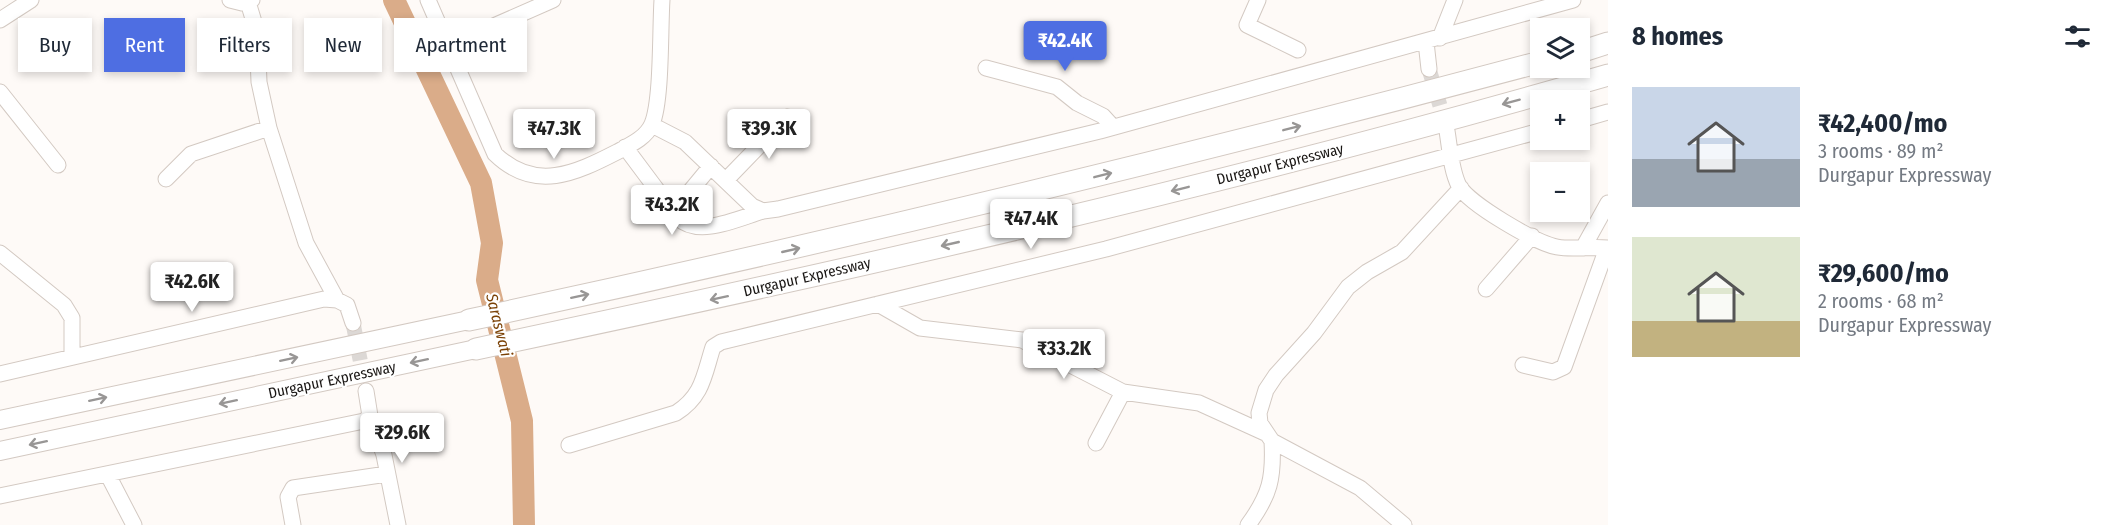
<!DOCTYPE html>
<html lang="en">
<head>
<meta charset="utf-8">
<style>
	:root { --surface:#fff; --page:#f2f2f3; --text:#1f2937; --muted:#747a83; --accent:#4e6ee2 }
	body { margin:0; font-family:"Fira Sans Condensed",sans-serif; background:var(--page); color:var(--text); height:100vh; display:flex; flex-direction:column; font-size:22px; white-space:nowrap }
	* { box-sizing:border-box; margin:0 }
	p { font-size:20px; color:var(--muted) }
	.icon { flex:none; width:33px; height:33px; fill:none; stroke:currentColor; stroke-width:2; stroke-linecap:round; stroke-linejoin:round }
	.map { position:relative; flex:1; overflow:hidden }
	.details { display:flex; flex-direction:column; background:var(--surface); width:510px }
	.details>* { flex:none }
	.guide { position:absolute; left:18px; top:18px; width:570px; height:54px; display:flex; gap:12px }
	.tools { position:absolute; left:1530px; top:18px; display:grid; gap:12px }
	.tools a { display:grid; place-items:center; width:60px; height:60px; border-radius:0px; background:var(--surface); box-shadow:0 3px 9px #0003; font-size:30px }
	.price { position:absolute; translate:-50% -51px; padding:0 14px; border-radius:6px; background:#fff; color:#222; font-size:20px; line-height:39px; filter:drop-shadow(0 2px 3px #0008) }
	.price::after { content:''; position:absolute; left:50%; top:36px; width:18px; height:14px; margin-left:-9px; background:inherit; clip-path:polygon(0 0,100% 0,50% 100%) }
	.price.on { background:var(--accent); color:#fff }
	ul { padding:0; list-style:none }
	li { display:flex; align-items:center; gap:18px; height:150px; padding:0 24px }
	li span { display:grid; place-items:center; flex:none; width:168px; height:120px; border-radius:0px; color:#555 }
	li>.icon { margin-inline-start:auto }
	span .icon { width:72px; height:72px; fill:#fffc; stroke-width:1 }
	li b { font-size:26px }
	h2 { display:flex; justify-content:space-between; align-items:center; height:72px; padding:0 24px; font-size:26px }
	.pill { padding:0 21px; border-radius:0px; background:var(--surface); box-shadow:0 3px 9px #0003; font-size:21px; line-height:54px }
	.pill.on { background:var(--accent); color:#fff }
	main { display:flex; flex:1; min-height:0 }
	.map>svg:first-child { display:block }
	.lines { fill:none; stroke-linecap:round; stroke-linejoin:round }
	.river { stroke:#daac89; stroke-width:22 }
	.minor-tunnel { stroke:#dcd8d5; stroke-width:15; stroke-dasharray:15 8; stroke-linecap:butt }
	.minor-casing { stroke:#d3c9c2; stroke-width:17 }
	.major-casing { stroke:#d3c9c2; stroke-width:20 }
	.highway-casing { stroke:#d3c9c2; stroke-width:23 }
	.minor { stroke:#fff; stroke-width:15 }
	.major { stroke:#fff; stroke-width:18 }
	.highway { stroke:#fff; stroke-width:21 }
	.oneway { stroke:#989695 }
	.labels { text-anchor:middle; dominant-baseline:central; stroke-width:4.5; stroke-linejoin:round; paint-order:stroke }
	.street-label { font-size:15px; fill:#191614; stroke:#fff }
	.water-label { font-size:16px; font-style:italic; fill:#7a4105; stroke:#fff }
</style>
</head>
<body>
<main>
<div class="map">
<svg width="1608" height="525" viewBox="0 0 1608 525">
	<rect width="100%" height="100%" fill="#fefaf7"/>
	<g class="lines">
		<!-- river -->
		<path class="river" d="M 394,0 L 481,183 L 492,243 L 487,280 L 522,421 L 524,525"/>
		<!-- minor-tunnel -->
		<path class="minor-tunnel" d="M 1429,69 L 1447,129
			M 353,323 L 365,385"/>
		<defs>
			<path id="minor" d="M 230,0 L 242,3 L 252,0
				M 428,0 L 495,154 C 535,193 576,173 617,152 C 630,145 646,138 652,124 C 662,100 660,29 662,0
				M 1258,0 L 1247,25 L 1298,50
				M 248,2 L 257,32 L 259,82 L 269,128 L 306,243 L 337,300
				M 0,20 L 31,0
				M 1440,38 L 1455,0
				M 1426,42 L 1429,69
				M 448,46 L 553,0
				M 986,68 L 1057,87 L 1077,103 L 1103,116 L 1113,127
				M 0,92 L 58,165
				M 1580,120 L 1608,112
				M 652,125 L 685,142 L 752,206 L 763,211 L 778,209 L 1100,131 L 1573,0
				M 1447,131 C 1450,149 1451,170 1459,186 C 1469,204 1536,243 1557,247 C 1574,250 1591,246 1608,248
				M 625,147 L 678,218 C 699,238 739,218 763,211
				M 166,179 L 191,154 L 269,128
				M 726,180 L 787,117
				M 673,212 L 711,166
				M 1583,248 L 1608,203
				M 0,253 L 64,305 L 72,318 L 72,357
				M 1486,289 L 1532,236
				M 878,304 L 920,328 L 1022,340 L 1123,392 L 1199,403 L 1265,433
				M 1523,365 L 1553,372 L 1564,367 L 1607,248
				M 0,374 L 324,299 L 337,300 L 347,305 L 353,323
				M 370,416 L 384,455 L 398,525
				M 1096,443 L 1123,392
				M 569,445 L 676,413 C 703,396 704,375 713,347 L 721,342 L 1106,249 L 1540,131
				M 108,475 L 134,525
				M 0,496 L 364,421 L 370,416 L 366,391
				M 293,525 L 288,497 L 293,488 L 387,474
				M 1248,525 C 1270,495 1274,478 1272,441
				M 1404,525 L 1360,488 L 1272,441 L 1260,423 L 1259,413 L 1266,390 L 1276,375 L 1314,333 L 1348,287 L 1367,272 L 1402,252 L 1461,188"/>
			<path id="major" d="M 0,420 L 469,320
				M 0,451 L 476,349"/>
			<path id="highway" d="M 1580,52 L 1608,43
				M 469,320 C 828,243 1185,157 1540,62
				M 476,349 C 856,269 1235,183 1608,75"/>
		</defs>
		<!-- minor casing -->
		<use href="#minor" class="minor-casing"/>
		<!-- major casing -->
		<use href="#major" class="major-casing"/>
		<!-- highway casing -->
		<use href="#highway" class="highway-casing"/>
		<!-- minor -->
		<use href="#minor" class="minor"/>
		<!-- major -->
		<use href="#major" class="major"/>
		<!-- highway -->
		<use href="#highway" class="highway"/>
	</g>
	<!-- one-way arrows -->
	<defs><path id="oneway-shaft" d="M-6 0H5M1.5-3L5.5 0L1.5 3" fill="none" stroke-width="1.6" stroke-linecap="round" stroke-linejoin="round" transform="scale(1.5)"/></defs>
	<g class="oneway">
		<use href="#oneway-shaft" transform="translate(1511 102) rotate(165)"/>
		<use href="#oneway-shaft" transform="translate(1292 128) rotate(-14)"/>
		<use href="#oneway-shaft" transform="translate(1103 175) rotate(-14)"/>
		<use href="#oneway-shaft" transform="translate(1180 189) rotate(166)"/>
		<use href="#oneway-shaft" transform="translate(950 244) rotate(167)"/>
		<use href="#oneway-shaft" transform="translate(791 250) rotate(-13)"/>
		<use href="#oneway-shaft" transform="translate(580 296) rotate(-12)"/>
		<use href="#oneway-shaft" transform="translate(719 298) rotate(168)"/>
		<use href="#oneway-shaft" transform="translate(289 359) rotate(-12)"/>
		<use href="#oneway-shaft" transform="translate(419 361) rotate(168)"/>
		<use href="#oneway-shaft" transform="translate(98 399) rotate(-12)"/>
		<use href="#oneway-shaft" transform="translate(228 402) rotate(168)"/>
		<use href="#oneway-shaft" transform="translate(38 443) rotate(168)"/>
	</g>
	<g class="labels">
		<!-- street labels -->
		<g class="street-label">
			<text transform="translate(1280 164) rotate(-14)">Durgapur Expressway</text>
			<text transform="translate(807 277) rotate(-13)">Durgapur Expressway</text>
			<text transform="translate(332 380) rotate(-12)">Durgapur Expressway</text>
		</g>
		<!-- water labels -->
		<g class="water-label">
			<text transform="translate(499 325) rotate(76)">Saraswati</text>
		</g>
	</g>
</svg>
<div class="tools">
<a><svg class="icon" aria-label="layers" viewBox="0 0 24 24"><path d="M12 4l9 5-9 5-9-5zM3 14l9 5 9-5"/></svg></a>
<a>+</a>
<a>−</a>
</div>
<b class="price on" style="left:1065px;top:72px">₹42.4K</b>
<b class="price" style="left:554px;top:160px">₹47.3K</b>
<b class="price" style="left:769px;top:160px">₹39.3K</b>
<b class="price" style="left:672px;top:236px">₹43.2K</b>
<b class="price" style="left:1031px;top:250px">₹47.4K</b>
<b class="price" style="left:192px;top:313px">₹42.6K</b>
<b class="price" style="left:1064px;top:380px">₹33.2K</b>
<b class="price" style="left:402px;top:464px">₹29.6K</b>
<div class="guide">
<a class="pill">Buy</a>
<a class="pill on">Rent</a>
<a class="pill">Filters</a>
<a class="pill">New</a>
<a class="pill">Apartment</a>
</div>
</div>
<section class="details">
<h2>8 homes<svg class="icon" aria-label="filters" viewBox="0 0 24 24"><path d="M4 7h16M4 17h16"/><circle cx="9" cy="7" r="2"/><circle cx="15" cy="17" r="2"/></svg></h2>
<ul>
<li><span style="background:linear-gradient(#c9d6e8 60%,#9aa5b1 0)"><svg class="icon" aria-label="home" viewBox="0 0 24 24"><path d="M3 11l9-7 9 7M6 9v11h12V9"/></svg></span><div><b>₹42,400/mo</b><p>3 rooms · 89 m²</p><p>Durgapur Expressway</p></div></li>
<li><span style="background:linear-gradient(#dfe7d0 70%,#c2b280 0)"><svg class="icon" aria-label="home" viewBox="0 0 24 24"><path d="M3 11l9-7 9 7M6 9v11h12V9"/></svg></span><div><b>₹29,600/mo</b><p>2 rooms · 68 m²</p><p>Durgapur Expressway</p></div></li>
</ul>
</section>
</main>
</body>
</html>
